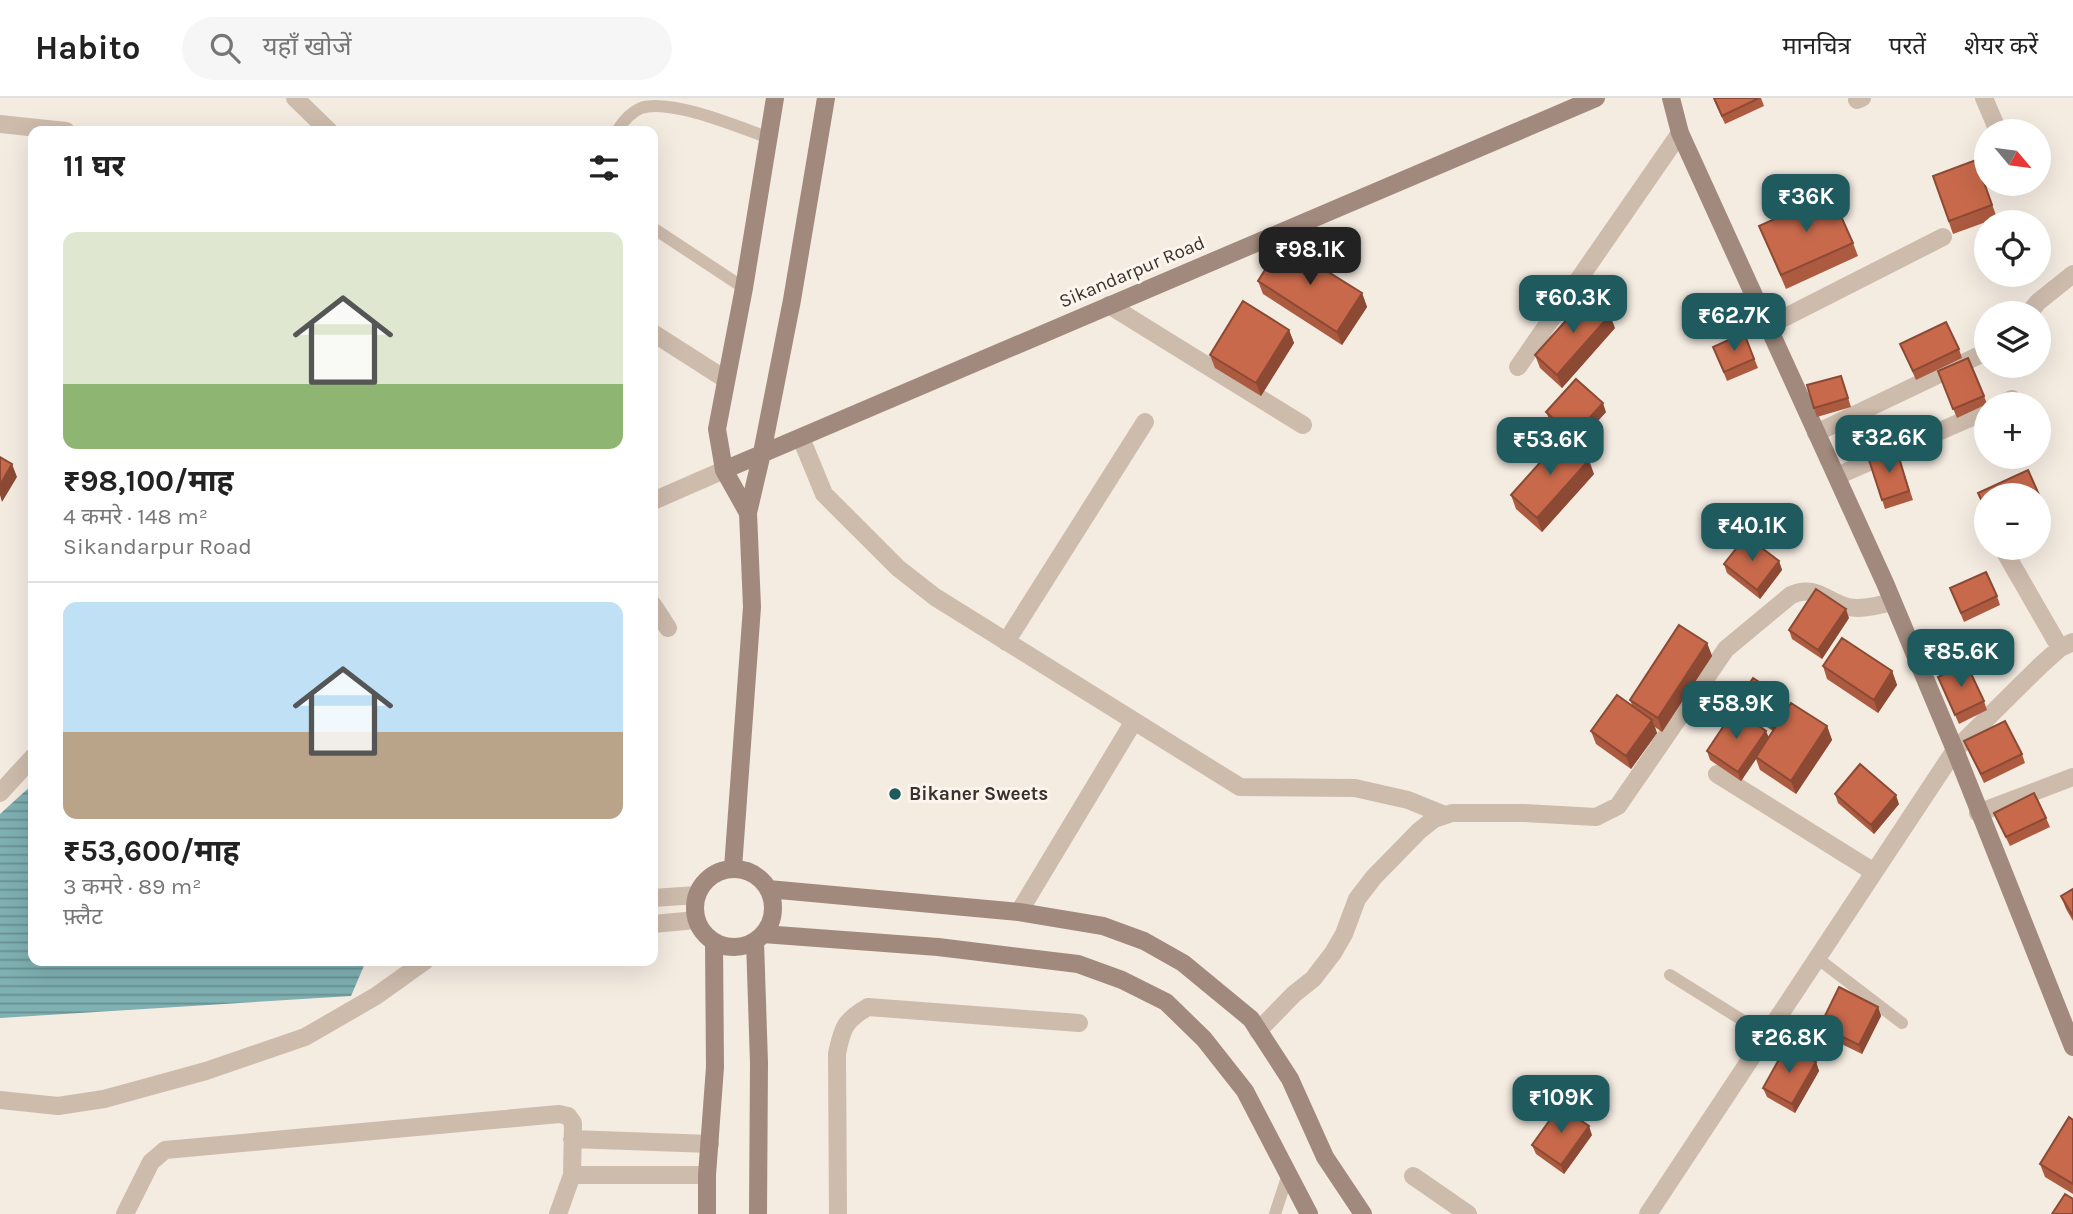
<!DOCTYPE html>
<html lang="hi">
<head>
<meta charset="utf-8">
<style>
	:root { --surface:#fff; --page:#f6f6f6; --text:#222; --muted:#767676; --line:#e0e0e0; --accent:#1f5a5e }
	body { margin:0; font-family:Karla,"Noto Sans Devanagari",sans-serif; background:var(--page); color:var(--text); height:100vh; display:flex; flex-direction:column; font-size:26px; white-space:nowrap }
	* { box-sizing:border-box; margin:0 }
	p { font-size:23px; color:var(--muted) }
	.icon { flex:none; width:38px; height:38px; fill:none; stroke:currentColor; stroke-width:2; stroke-linecap:round; stroke-linejoin:round }
	.map { position:relative; flex:1; overflow:hidden }
	.drawer { position:absolute; left:28px; top:28px; width:630px; height:840px; display:flex; flex-direction:column; background:var(--surface); border-radius:14px; box-shadow:0 7px 28px #0002 }
	.drawer>* { flex:none }
	.needle { width:46px; rotate:119deg }
	.tools { position:absolute; left:1974px; top:21px; display:grid; gap:14px }
	.tools a { display:grid; place-items:center; width:77px; height:77px; border-radius:50%; background:var(--surface); box-shadow:0 7px 28px #0002; font-size:35px }
	.price { position:absolute; translate:-50% -60px; padding:0 16px; border-radius:14px; background:var(--accent); color:#fff; font-size:23px; line-height:46px; filter:drop-shadow(0 2px 4px #0008) }
	.price::after { content:''; position:absolute; left:50%; top:42px; width:21px; height:16px; margin-left:-10px; background:inherit; clip-path:polygon(0 0,100% 0,50% 100%) }
	.price.active { background:#222; color:#fff }
	ul { padding:0; list-style:none }
	li { display:grid; align-content:center; gap:14px; height:371px; padding:0 35px }
	li+li { border-top:2px solid var(--line) }
	li span { display:grid; place-items:center; height:217px; border-radius:14px; color:#555 }
	li>.icon { margin-inline-start:auto }
	span .icon { width:126px; height:126px; fill:#fffc; stroke-width:1 }
	li b { font-size:30px }
	h2 { display:flex; justify-content:space-between; align-items:center; height:84px; padding:0 35px; font-size:30px }
	header { display:flex; align-items:center; gap:42px; box-sizing:border-box; height:98px; padding:0 35px; background:var(--surface); border-bottom:2px solid var(--line) }
	header strong { font-size:33px }
	nav { display:flex; gap:38px; margin-inline-start:auto; font-size:24px }
	.search { width:490px; height:63px; background:var(--page); display:flex; align-items:center; gap:18px; box-sizing:border-box; padding:0 24px; border-radius:38px; color:var(--muted); font-size:26px }
	.map>svg:first-child { display:block }
	.water { fill:url(#water-rules) }
	.lines { fill:none; stroke-linecap:round; stroke-linejoin:round }
	.lane { stroke:#cdbbac; stroke-width:12 }
	.street { stroke:#cdbbac; stroke-width:18 }
	.secondary { stroke:#a18a7d; stroke-width:18 }
	.wall { fill:#ac5a40 }
	.shaded-wall { fill:#8c4a34 }
	.building { fill:#c8694b; stroke:#8c4a34; stroke-width:2 }
	.poi-dot { fill:#1f5a5e; stroke:#fbf5ee; stroke-width:2.5 }
	.labels { text-anchor:middle; dominant-baseline:central; stroke-width:6; stroke-linejoin:round; paint-order:stroke }
	.street-label { font-size:19px; fill:#3b302b; stroke:#fbf5ee }
	.poi-label { font-size:19px; font-weight:bold; fill:#3b302b; stroke:#fbf5ee; text-anchor:start }
</style>
</head>
<body>
<header>
<strong>Habito</strong>
<div class="search"><svg class="icon" aria-label="search" viewBox="0 0 24 24"><circle cx="10" cy="10" r="6"/><path d="M15 15l6 6"/></svg>यहाँ खोजें</div>
<nav><a>मानचित्र</a><a>परतें</a><a>शेयर करें</a></nav>
</header>
<div class="map">
<svg width="2073" height="1116" viewBox="0 0 2073 1116">
	<defs>
		<pattern id="water-rules" width="6" height="5" patternUnits="userSpaceOnUse" patternTransform="scale(1.75)"><rect width="6" height="5" fill="#7fb0b2"/><path d="M0 2.5h6" fill="none" stroke="#699091"/></pattern>
	</defs>
	<rect width="100%" height="100%" fill="#f4ebe1"/>
	<!-- water -->
	<path class="water" d="M 33,686 L 33,863 L 366,863 L 351,898 L 0,920 L 0,716 Z"/>
	<g class="lines">
		<!-- lane -->
		<path class="lane" d="M 617,33 C 622,25 631,14 641,10 C 670,0 739,29 769,40
			M 653,130 L 744,190
			M 1817,860 L 1902,925
			M 1670,877 L 1766,937
			M 1275,1116 L 1288,1076"/>
		<!-- street -->
		<path class="street" d="M 295,0 L 329,33
			M 1984,0 L 1998,33
			M 1857,2 L 1862,0
			M 0,26 L 66,33
			M 1109,207 L 1303,327
			M 2029,215 L 2038,204 L 2073,176
			M 1768,228 L 1943,139
			M 653,235 L 725,281
			M 1518,269 L 1680,35
			M 2001,306 L 2012,301
			M 1816,335 L 1986,254
			M 801,340 L 824,396 L 898,470 L 935,499 L 1240,689 L 1355,690 L 1408,702 L 1445,717
			M 1837,378 L 1986,313
			M 653,403 L 724,372
			M 2006,456 L 2060,550
			M 653,507 L 668,530
			M 1006,544 L 1145,324
			M 1717,676 L 1874,774
			M 0,695 L 33,659
			M 1978,715 L 2073,679
			M 653,800 L 697,797
			M 1019,814 L 1134,623
			M 653,826 L 696,822
			M 1258,933 L 1294,896 L 1313,881 L 1333,855 L 1344,836 L 1357,801 L 1374,779 L 1419,733 L 1434,721 L 1452,715 L 1524,715 L 1596,719 L 1618,708 L 1726,551 L 1791,497 C 1815,486 1825,503 1848,509 C 1863,512 1878,507 1893,504
			M 0,1002 L 58,1008 L 104,1001 L 206,973 L 305,939 L 376,898 L 425,863
			M 572,1041 L 710,1046
			M 572,1077 L 707,1077
			M 1413,1078 L 1468,1116
			M 125,1116 L 151,1064 L 165,1052 L 559,1016 L 568,1018 L 573,1025 L 572,1077 L 558,1116
			M 838,1116 L 837,956 C 842,930 845,922 868,909 L 1079,925
			M 1648,1116 L 1955,652 L 2040,568 L 2060,550 L 2073,544"/>
		<!-- secondary -->
		<path class="secondary" d="M 1671,0 L 1680,35 L 1885,485 L 1955,652 L 2073,949
			M 724,372 L 1596,0
			M 748,415 L 724,372 L 717,331 L 744,190 L 775,0
			M 733,770 L 752,509 L 748,415 L 762,355 L 792,202 L 826,0
			M695 810a39 39 0 1 1 78 0a39 39 0 1 1-78 0Z
			M 768,791 L 1019,814 L 1103,828 L 1144,843 L 1183,865 L 1251,921 L 1290,981 L 1325,1059 L 1363,1116
			M 763,836 L 938,849 L 1078,866 L 1122,882 L 1166,904 L 1204,941 L 1245,993 L 1309,1116
			M 755,843 L 759,965 L 758,1116
			M 707,1116 L 707,1077 L 715,969 L 714,844"/>
	</g>
	<!-- wall -->
	<path class="wall" d="M 1713,0 L 1761,0 L 1764,8 L 1725,26 Z
		M 1976,62 L 1997,120 L 1953,136 L 1933,78 Z
		M 1759,128 L 1853,145 L 1858,158 L 1786,191 Z
		M 1258,183 L 1362,195 L 1367,209 L 1342,247 L 1263,196 Z
		M 1615,230 L 1562,290 L 1540,270 L 1535,257 Z
		M 1289,232 L 1294,245 L 1261,298 L 1215,270 L 1210,257 Z
		M 1744,235 L 1758,270 L 1727,283 L 1717,258 Z
		M 1900,246 L 1959,251 L 1962,260 L 1916,282 Z
		M 1841,278 L 1851,309 L 1817,319 L 1814,310 Z
		M 1941,282 L 1984,298 L 1987,306 L 1957,320 Z
		M 1546,314 L 1606,314 L 1576,347 L 1550,323 Z
		M 1897,353 L 1913,402 L 1885,411 L 1869,362 Z
		M 2028,372 L 2044,408 L 2039,410 L 2039,397 L 1986,397 L 1986,414 L 1978,395 Z
		M 1594,376 L 1542,434 L 1516,411 L 1511,397 Z
		M 1779,463 L 1782,472 L 1760,501 L 1727,475 L 1724,466 Z
		M 1950,490 L 1997,498 L 2000,507 L 1964,524 Z
		M 1849,520 L 1822,561 L 1792,541 L 1789,532 Z
		M 1707,545 L 1712,558 L 1662,634 L 1655,629 L 1657,635 L 1631,671 L 1596,646 L 1591,633 L 1632,607 L 1630,602 Z
		M 1823,568 L 1892,573 L 1897,587 L 1878,615 L 1827,581 Z
		M 1938,579 L 1984,603 L 1987,612 L 1959,626 Z
		M 1737,603 L 1789,609 L 1827,628 L 1832,642 L 1796,696 L 1760,672 L 1756,661 L 1741,683 L 1710,662 L 1707,653 L 1769,639 L 1773,633 L 1741,612 Z
		M 1964,643 L 2022,656 L 2025,665 L 1984,685 Z
		M 1835,696 L 1899,706 L 1874,736 L 1838,705 Z
		M 1994,715 L 2046,720 L 2050,729 L 2010,748 Z
		M 2073,791 L 2073,823 L 2066,811 L 2061,798 Z
		M 1878,909 L 1881,918 L 1862,956 L 1823,937 L 1820,928 Z
		M 1816,964 L 1819,973 L 1795,1015 L 1767,999 L 1763,990 Z
		M 2073,1022 L 2073,1096 L 2045,1079 L 2040,1066 Z
		M 1592,1037 L 1564,1076 L 1536,1056 L 1532,1047 Z"/>
	<!-- shaded-wall -->
	<path class="shaded-wall" d="M 1362,195 L 1367,209 L 1342,247 L 1337,234 Z
		M 1610,217 L 1615,230 L 1562,290 L 1557,277 Z
		M 1289,232 L 1294,245 L 1261,298 L 1256,285 Z
		M 1603,305 L 1606,314 L 1576,347 L 1573,338 Z
		M 1589,362 L 1594,376 L 1542,434 L 1537,420 Z
		M 12,366 L 17,379 L 2,404 L 0,397 L 0,387 Z
		M 1779,463 L 1782,472 L 1760,501 L 1757,492 Z
		M 1846,511 L 1849,520 L 1822,561 L 1818,552 Z
		M 1707,545 L 1712,558 L 1662,634 L 1658,620 Z
		M 1892,573 L 1897,587 L 1878,615 L 1874,602 Z
		M 1786,601 L 1789,610 L 1773,634 L 1770,625 Z
		M 1652,622 L 1657,635 L 1631,671 L 1626,658 Z
		M 1827,628 L 1832,642 L 1796,696 L 1791,683 Z
		M 1766,633 L 1770,642 L 1756,659 L 1756,661 L 1741,683 L 1738,674 Z
		M 1896,697 L 1899,706 L 1874,736 L 1871,727 Z
		M 1878,909 L 1881,918 L 1862,956 L 1859,947 Z
		M 1816,964 L 1819,973 L 1795,1015 L 1792,1006 Z
		M 1589,1028 L 1592,1037 L 1564,1076 L 1561,1067 Z"/>
	<!-- building -->
	<path class="building" d="M 1714,0 L 1759,0 L 1722,18 Z
		M 1976,62 L 1992,107 L 1949,123 L 1933,78 Z
		M 1831,96 L 1853,145 L 1781,177 L 1759,128 Z
		M 1282,145 L 1362,195 L 1337,234 L 1258,183 Z
		M 1589,197 L 1610,217 L 1557,277 L 1535,257 Z
		M 1243,203 L 1289,232 L 1256,285 L 1210,257 Z
		M 1946,224 L 1959,251 L 1913,273 L 1900,246 Z
		M 1744,235 L 1754,261 L 1724,274 L 1713,249 Z
		M 1968,260 L 1984,298 L 1953,311 L 1938,273 Z
		M 1841,278 L 1848,300 L 1814,310 L 1807,287 Z
		M 1576,281 L 1603,305 L 1573,338 L 1546,314 Z
		M 1563,339 L 1589,362 L 1537,420 L 1511,397 Z
		M 1897,353 L 1909,393 L 1882,402 L 1869,362 Z
		M 0,359 L 12,366 L 0,387 Z
		M 2028,372 L 2040,399 L 2039,399 L 2039,397 L 1986,397 L 1986,412 L 1978,395 Z
		M 1746,438 L 1779,463 L 1757,492 L 1724,466 Z
		M 1986,474 L 1997,498 L 1961,515 L 1950,490 Z
		M 1816,491 L 1846,511 L 1818,552 L 1789,532 Z
		M 1679,527 L 1707,545 L 1658,620 L 1630,602 Z
		M 1842,540 L 1892,573 L 1874,602 L 1823,568 Z
		M 1966,565 L 1984,603 L 1955,617 L 1938,579 Z
		M 1753,580 L 1786,601 L 1770,625 L 1737,603 Z
		M 1617,597 L 1652,622 L 1626,658 L 1591,633 Z
		M 1791,605 L 1827,628 L 1791,683 L 1756,659 Z
		M 1735,611 L 1766,633 L 1738,674 L 1707,653 Z
		M 2005,623 L 2022,656 L 1981,676 L 1964,643 Z
		M 1860,666 L 1896,697 L 1871,727 L 1835,696 Z
		M 2034,695 L 2046,720 L 2006,739 L 1994,715 Z
		M 2073,791 L 2073,818 L 2061,798 Z
		M 1839,889 L 1878,909 L 1859,947 L 1820,928 Z
		M 1787,947 L 1816,964 L 1792,1006 L 1763,990 Z
		M 1560,1008 L 1589,1028 L 1561,1067 L 1532,1047 Z
		M 2069,1019 L 2073,1022 L 2073,1086 L 2040,1066 Z
		M 2065,1096 L 2073,1101 L 2073,1116 L 2052,1116 Z"/>
	<!-- markers -->
	<circle class="poi-dot" cx="895" cy="696" r="7"/>
	<g class="labels">
		<!-- street labels -->
		<g class="street-label">
			<text transform="translate(1132 174) rotate(-23)">Sikandarpur Road</text>
		</g>
		<!-- poi labels -->
		<g class="poi-label">
			<text x="909" y="696">Bikaner Sweets</text>
		</g>
	</g>
</svg>
<div class="tools">
<a><svg class="needle" viewBox="-14 -14 28 28"><path d="M0-13l5 13h-10z" fill="#e53935"/><path d="M0 13l5-13h-10z" fill="#767676"/></svg></a>
<a><svg class="icon" aria-label="locate" viewBox="0 0 24 24"><circle cx="12" cy="12" r="6"/><path d="M12 2v4M12 18v4M2 12h4M18 12h4"/></svg></a>
<a><svg class="icon" aria-label="layers" viewBox="0 0 24 24"><path d="M12 4l9 5-9 5-9-5zM3 14l9 5 9-5"/></svg></a>
<a>+</a>
<a>−</a>
</div>
<b class="price" style="left:1806px;top:136px">₹36K</b>
<b class="price active" style="left:1310px;top:189px">₹98.1K</b>
<b class="price" style="left:1573px;top:237px">₹60.3K</b>
<b class="price" style="left:1734px;top:255px">₹62.7K</b>
<b class="price" style="left:1889px;top:377px">₹32.6K</b>
<b class="price" style="left:1550px;top:379px">₹53.6K</b>
<b class="price" style="left:1752px;top:465px">₹40.1K</b>
<b class="price" style="left:1961px;top:591px">₹85.6K</b>
<b class="price" style="left:1736px;top:643px">₹58.9K</b>
<b class="price" style="left:1789px;top:977px">₹26.8K</b>
<b class="price" style="left:1561px;top:1037px">₹109K</b>
<section class="drawer">
<h2>11 घर<svg class="icon" aria-label="filters" viewBox="0 0 24 24"><path d="M4 7h16M4 17h16"/><circle cx="9" cy="7" r="2"/><circle cx="15" cy="17" r="2"/></svg></h2>
<ul>
<li><span style="background:linear-gradient(#dfe7d0 70%,#8fb573 0)"><svg class="icon" aria-label="home" viewBox="0 0 24 24"><path d="M3 11l9-7 9 7M6 9v11h12V9"/></svg></span><div><b>₹98,100/माह</b><p>4 कमरे · 148 m²</p><p>Sikandarpur Road</p></div></li>
<li><span style="background:linear-gradient(#bfe0f5 60%,#b9a48a 0)"><svg class="icon" aria-label="home" viewBox="0 0 24 24"><path d="M3 11l9-7 9 7M6 9v11h12V9"/></svg></span><div><b>₹53,600/माह</b><p>3 कमरे · 89 m²</p><p>फ़्लैट</p></div></li>
</ul>
</section>
</div>
</body>
</html>
